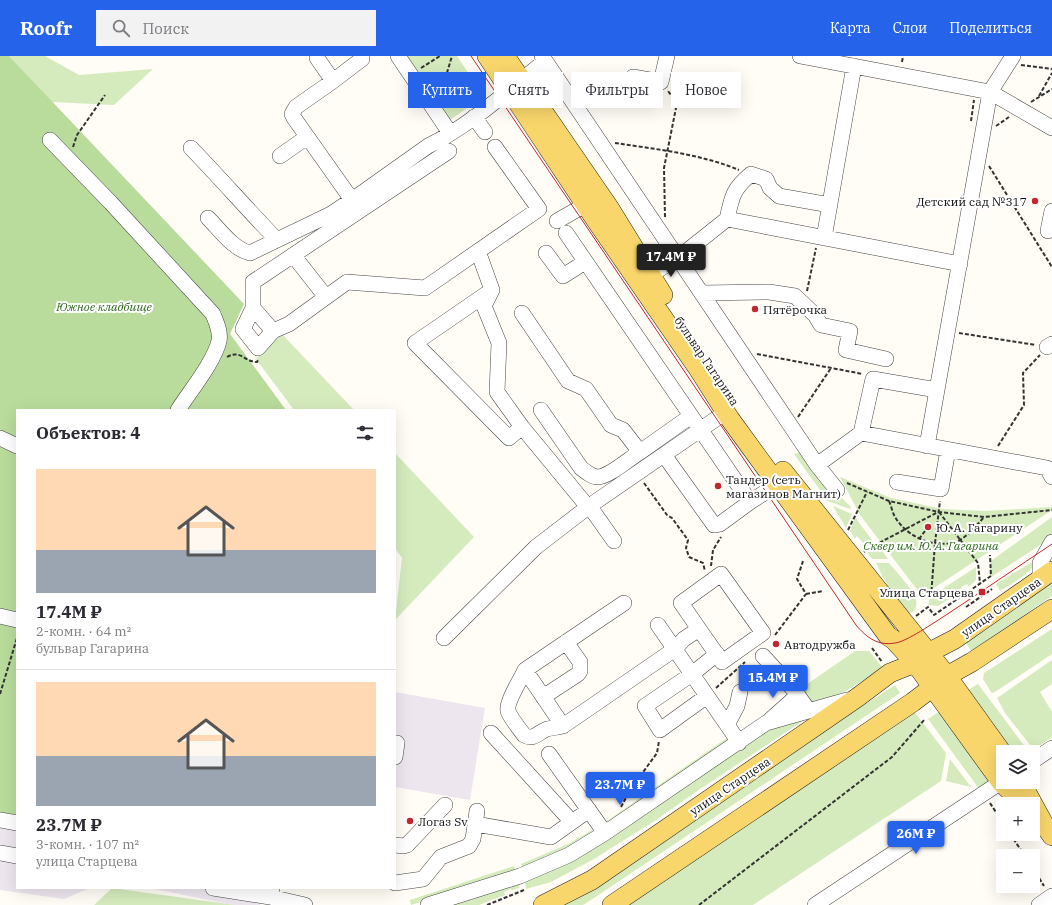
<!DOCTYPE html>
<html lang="ru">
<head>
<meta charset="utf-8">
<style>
	:root { --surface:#fff; --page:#f2f2f3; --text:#2b2b33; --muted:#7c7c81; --line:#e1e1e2; --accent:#2563eb }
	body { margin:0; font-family:"IBM Plex Serif",serif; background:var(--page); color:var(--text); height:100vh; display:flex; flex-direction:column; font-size:15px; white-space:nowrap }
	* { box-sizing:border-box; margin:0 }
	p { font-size:13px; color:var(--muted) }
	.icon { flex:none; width:22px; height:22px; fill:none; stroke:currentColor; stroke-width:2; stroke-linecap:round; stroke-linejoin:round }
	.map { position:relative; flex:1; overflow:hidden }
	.details { position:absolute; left:16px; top:353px; width:380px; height:480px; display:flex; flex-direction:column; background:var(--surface); border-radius:0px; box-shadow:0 4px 16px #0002 }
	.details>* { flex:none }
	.hud { position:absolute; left:408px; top:16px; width:380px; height:36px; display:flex; gap:8px }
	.controls { position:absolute; left:996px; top:689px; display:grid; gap:8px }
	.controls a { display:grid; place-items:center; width:44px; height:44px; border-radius:0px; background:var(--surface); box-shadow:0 4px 16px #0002; font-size:20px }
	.price { position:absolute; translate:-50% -34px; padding:0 9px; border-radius:4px; background:var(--accent); color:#fff; font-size:13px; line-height:26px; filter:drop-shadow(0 1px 2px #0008) }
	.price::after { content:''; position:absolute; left:50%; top:24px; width:12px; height:9px; margin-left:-6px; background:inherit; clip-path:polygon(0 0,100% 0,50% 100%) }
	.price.active { background:#222; color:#fff }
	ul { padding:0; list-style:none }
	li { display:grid; align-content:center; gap:8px; height:212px; padding:0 20px }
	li+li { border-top:1px solid var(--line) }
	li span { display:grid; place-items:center; height:124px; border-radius:0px; color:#555 }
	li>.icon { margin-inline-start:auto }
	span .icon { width:72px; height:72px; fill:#fffc; stroke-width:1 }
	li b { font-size:17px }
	h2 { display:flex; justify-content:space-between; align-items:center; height:48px; padding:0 20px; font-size:17px }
	.chip { padding:0 14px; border-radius:0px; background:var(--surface); box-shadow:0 4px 16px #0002; font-size:14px; line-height:36px }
	.chip.active { background:var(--accent); color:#fff }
	header { display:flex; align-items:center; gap:24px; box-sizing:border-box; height:56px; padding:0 20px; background:var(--accent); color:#fff }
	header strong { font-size:19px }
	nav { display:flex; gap:22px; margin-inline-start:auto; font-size:14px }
	.search { width:280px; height:36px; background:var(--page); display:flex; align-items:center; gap:10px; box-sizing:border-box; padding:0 14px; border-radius:0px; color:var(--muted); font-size:15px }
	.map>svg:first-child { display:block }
	.industrial { fill:#eee6ef }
	.green { fill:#d5ebbd }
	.forest { fill:#b9dc9c }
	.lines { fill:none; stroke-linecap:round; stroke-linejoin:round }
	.minor-casing { stroke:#444; stroke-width:16 }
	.major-casing { stroke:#222; stroke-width:20 }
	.path { stroke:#333; stroke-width:2; stroke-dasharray:4 2; stroke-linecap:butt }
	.minor { stroke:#fff; stroke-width:15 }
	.major { stroke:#f9d66b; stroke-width:19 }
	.tram { stroke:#c4262e; stroke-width:1 }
	.poi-dot { fill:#c4262e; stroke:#fff; stroke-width:1.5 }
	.labels { text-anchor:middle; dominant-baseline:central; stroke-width:4; stroke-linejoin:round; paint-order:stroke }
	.poi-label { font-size:12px; fill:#111; stroke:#fff; text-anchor:start }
	.park-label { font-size:12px; font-style:italic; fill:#2f6b1f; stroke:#fff }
	.street-label { font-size:12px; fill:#111; stroke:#fff }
</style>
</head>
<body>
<header>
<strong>Roofr</strong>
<div class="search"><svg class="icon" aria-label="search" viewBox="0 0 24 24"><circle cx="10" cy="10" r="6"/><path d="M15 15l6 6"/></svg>Поиск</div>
<nav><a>Карта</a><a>Слои</a><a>Поделиться</a></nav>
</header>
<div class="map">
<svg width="1052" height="849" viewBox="0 0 1052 849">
	<rect width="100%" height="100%" fill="#fffdf5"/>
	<!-- industrial -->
	<path class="industrial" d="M 395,636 L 485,652 L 470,744 L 395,731 Z
		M 0,756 L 17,759 L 17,832 L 90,832 L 64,843 L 0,834 Z
		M 150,832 L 263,832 L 260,849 L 232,849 Z"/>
	<!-- green -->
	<path class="green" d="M 9,0 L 45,0 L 79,19 L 153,13 L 114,49 L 52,46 Z
		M 406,0 L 457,0 L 484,40 L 450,64 Z
		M 281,277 L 354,354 L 294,354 L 256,303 Z
		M 803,395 L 835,442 L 840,440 L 851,451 L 850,453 L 828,445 L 794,398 Z
		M 395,397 L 474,481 L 395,564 L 402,502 L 395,492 Z
		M 840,421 L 891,442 L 942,453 L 985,455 L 1052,451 L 1052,454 L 922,540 L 860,459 Z
		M 833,450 L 852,458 L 846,472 Z
		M 855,461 L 874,487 L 864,493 L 862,491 L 864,488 L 857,480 L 855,483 L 850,475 Z
		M 1052,461 L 1052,477 L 1048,484 L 991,521 L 989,518 L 991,505 Z
		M 878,489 L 888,503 L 872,503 L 867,497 Z
		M 1037,503 C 1032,518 1013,526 1000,535 L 996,528 Z
		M 876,507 L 889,507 C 895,514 912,533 915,540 C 917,546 917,552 913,556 L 910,557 C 895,547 884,523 876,507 Z
		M 976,511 L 976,524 L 969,531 L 967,528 L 961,531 L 963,534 L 938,550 L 928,549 L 930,541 Z
		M 1052,526 L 1052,540 L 971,595 L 965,585 Z
		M 1052,573 L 1052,598 L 1001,632 L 993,637 L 991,636 L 983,623 L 984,617 Z
		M 855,595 L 869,595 L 883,612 L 846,635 L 810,649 L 800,633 Z
		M 1052,604 L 1052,628 L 1040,636 L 1052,656 L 1052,681 L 1034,694 L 1005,657 L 997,642 Z
		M 978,628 L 1029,696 L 1014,696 L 968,634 Z
		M 895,629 L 900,637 L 600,838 L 583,849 L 554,849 Z
		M 913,654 L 946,697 L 941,725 L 753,849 L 620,849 Z
		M 940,655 L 988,720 L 989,726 L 980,734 L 928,663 Z
		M 809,661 L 700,733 L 656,764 L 594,803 L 551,826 L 526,833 L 525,826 L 575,804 L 769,673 Z
		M 731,679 L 731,684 L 609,768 L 604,767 Z
		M 950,703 L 971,731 L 946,725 Z
		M 592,774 L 593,776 L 592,780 L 523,814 L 521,808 L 568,788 Z
		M 514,810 L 516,816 L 411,849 L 410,844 Z
		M 520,827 L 519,832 L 512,834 L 511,833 L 504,836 L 505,839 L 479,849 L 449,849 Z
		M 112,832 L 235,849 L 94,849 Z"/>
	<!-- forest -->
	<path class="forest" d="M 0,0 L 9,0 L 244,248 L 230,278 L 286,354 L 17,354 L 17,759 L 0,756 Z"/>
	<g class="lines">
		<defs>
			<path id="minor" d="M 398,0 L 450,77
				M 542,0 L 817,409 L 837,434
				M 800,0 L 990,36 L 1052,72
				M 317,2 L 333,25 L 296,51 L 292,58 L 294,62 L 352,144 L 428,90 C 469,70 509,34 545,5
				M 633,21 L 661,26 L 667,0
				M 333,25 L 362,3
				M 474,61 L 485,76
				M 50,84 L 111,147 L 213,258 C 216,266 221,276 219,285 C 214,306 190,335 178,354
				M 191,92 C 220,122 248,154 277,184
				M 449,95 L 253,226 L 253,252 L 273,275 L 289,268 L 347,226 L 425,232 L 539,153 L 495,91
				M 280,100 L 307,81
				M 208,162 C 220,174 233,193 250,197 L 331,158 L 352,144
				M 727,163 C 732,140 733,133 751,118 L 766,123 L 770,132 L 779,140 L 830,149
				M 557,165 L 585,149
				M 1048,175 L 1052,155
				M 566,177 L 750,446
				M 824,182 L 854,10
				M 478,195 L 492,234 L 484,250 L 499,287 L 497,336 L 522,371 L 509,382 L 415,287 L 492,234
				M 546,197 L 563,220 L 585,206
				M 293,199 L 326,241
				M 650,219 L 678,202 L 727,163 L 960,208
				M 702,237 L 769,236 L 795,240 L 815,259 L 821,269 L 850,275 L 846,294 L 886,303
				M 253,252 L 243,273 L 258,292 L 273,275
				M 522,257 L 568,325 L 586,333 L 611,369 L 623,374 L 640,396 L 691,360
				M 1047,291 L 1052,288
				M 541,354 L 581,412 C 586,416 592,421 598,421 C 610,420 630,402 640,396
				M 522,371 L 588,451
				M 861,377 L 873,323 L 937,334
				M 0,382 L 17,390
				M 927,390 L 990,36 L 1013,0
				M 664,399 L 714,469 L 720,468 L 750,446 L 778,428
				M 817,409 L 861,377 L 1047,412 L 1052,421
				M 897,426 L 941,433 L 948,394
				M 590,451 L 614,485
				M 1040,523 L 1040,507 L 1052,486
				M 624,547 L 525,614 L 563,670 L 675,593 L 684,583 L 699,573 L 722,606 L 763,577 L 721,518 L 681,547 L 699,573
				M 0,560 L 17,564
				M 658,569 L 732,676 L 739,687
				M 444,582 L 536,491 L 588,451 L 726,356
				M 763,600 L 794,634 L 809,655
				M 525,614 C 521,623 506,646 508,655 C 511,663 519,672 524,679 C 534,685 538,676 547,673 C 552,672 558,671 563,670
				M 707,640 L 660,674 L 645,650 L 692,618 L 717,598
				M 543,641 L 578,618 L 580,615 L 580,606 L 566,586
				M 770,664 L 798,639
				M 727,669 L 737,650 L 740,636
				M 491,677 L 572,766
				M 549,698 L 605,777
				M 395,701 L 397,687
				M 1033,705 L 1052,692
				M 0,764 L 17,767
				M 475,768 L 551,781 L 589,754
				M 395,789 L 404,790 L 407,789 L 445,749
				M 0,797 L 17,800
				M 395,827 L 423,823 L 441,801 L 469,790 L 473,783 L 477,755
				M 213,832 L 270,841
				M 272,832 L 270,841 L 305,849
				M 428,849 L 520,820 L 569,799 L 605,777 L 766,667 L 847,644
				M 815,849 L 1001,726
				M 1039,849 L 1052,840"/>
			<path id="major" d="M 487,0 L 595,163 L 697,311 L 730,363 L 888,580 L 894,584 L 915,607 L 1001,726 L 1023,748
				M 505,0 L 610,153 L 663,239
				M 783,415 L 947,620 L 1003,698
				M 1021,726 L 1045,770 L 1052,780
				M 543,849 L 592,824 L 858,641 L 890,617 L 915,607 L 928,597 L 955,583 L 1052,515
				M 612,849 L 913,646 L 947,620 L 972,606 L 1052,553"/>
		</defs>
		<!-- minor casing -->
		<use href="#minor" class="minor-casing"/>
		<!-- major casing -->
		<use href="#major" class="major-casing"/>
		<!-- path -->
		<path class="path" d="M 902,6 L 903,0
			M 1021,9 L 1052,13
			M 421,12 L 440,0
			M 440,40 L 452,0
			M 1039,40 L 1052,17
			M 1031,46 L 1052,33
			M 971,65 L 974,44
			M 996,70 L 1009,61
			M 615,87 C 655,93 701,98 739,114
			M 73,91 L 77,79 L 105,39
			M 989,110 L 1052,211
			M 665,161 L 664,112 L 677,47 L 668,35
			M 807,235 L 816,192
			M 959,277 L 1036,289
			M 757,298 L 863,318
			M 227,301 C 241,293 244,306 257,306 L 258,304
			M 798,361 L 831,312
			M 998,390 L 1024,349 L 1023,317 L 1040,299
			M 644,427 L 667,459 L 672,462 L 688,484 L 686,492 L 689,501 L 703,507 L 705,515
			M 847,427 L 889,445 L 939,456 L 984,461 L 1052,454
			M 889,445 C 891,449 892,455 894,459 C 905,481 937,495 960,484 C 970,478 977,469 984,461
			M 939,456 L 978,507 L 980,527
			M 848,474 L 867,436
			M 919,483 L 928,471
			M 864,496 L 879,487 L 938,456
			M 711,510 L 713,494 L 721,481
			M 806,538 L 823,535
			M 931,541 L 935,487 L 940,445
			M 966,551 L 992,533
			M 916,560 L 928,551 L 934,559 L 991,520 L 990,499
			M 775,579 L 806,538 L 797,523 L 803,505
			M 872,592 L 882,606
			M 716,632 L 745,606
			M 0,638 L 17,582
			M 990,747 L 1003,767
			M 621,751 L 630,734 L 657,697 L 659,685
			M 1010,778 L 1025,800
			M 1033,812 L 1044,830
			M 487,849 L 524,834
			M 699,849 L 892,701 L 925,663"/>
		<!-- minor -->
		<use href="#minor" class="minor"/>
		<!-- major -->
		<use href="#major" class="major"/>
		<!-- tram -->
		<path class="tram" d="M 471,0 L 856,569 C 867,582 878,590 895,587 C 906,586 935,566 946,559 C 981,536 1016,512 1052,488"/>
	</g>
	<!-- markers -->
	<g class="poi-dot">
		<circle cx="1035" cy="145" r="4"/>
		<circle cx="755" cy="253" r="4"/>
		<circle cx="718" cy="430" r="4"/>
		<circle cx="928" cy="471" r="4"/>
		<rect x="978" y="532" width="8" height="8" rx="2"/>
		<circle cx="776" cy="588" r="4"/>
		<circle cx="410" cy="765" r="4"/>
	</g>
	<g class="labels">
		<!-- poi labels -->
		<g class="poi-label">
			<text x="1027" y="145" text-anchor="end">Детский сад №317</text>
			<text x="763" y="253">Пятёрочка</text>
			<text x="726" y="423">Тандер (сеть<tspan x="726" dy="14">магазинов Магнит)</tspan></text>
			<text x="936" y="471">Ю. А. Гагарину</text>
			<text x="974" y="536" text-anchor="end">Улица Старцева</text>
			<text x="784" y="588">Автодружба</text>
			<text x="418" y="765">Логаз Sv</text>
		</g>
		<!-- park labels -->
		<g class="park-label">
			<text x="104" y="250">Южное кладбище</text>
			<text x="931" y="489">Сквер им. Ю. А. Гагарина</text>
		</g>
		<!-- street labels -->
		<g class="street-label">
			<text transform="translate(707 305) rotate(56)">бульвар Гагарина</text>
			<text transform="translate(1001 551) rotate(-35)">улица Старцева</text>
			<text transform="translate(730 730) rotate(-34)">улица Старцева</text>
		</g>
	</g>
</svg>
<div class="controls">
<a><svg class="icon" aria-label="layers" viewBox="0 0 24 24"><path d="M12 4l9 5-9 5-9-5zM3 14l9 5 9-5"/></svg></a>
<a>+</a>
<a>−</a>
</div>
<b class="price active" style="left:671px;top:222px">17.4M ₽</b>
<b class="price" style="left:773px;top:643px">15.4M ₽</b>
<b class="price" style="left:620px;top:750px">23.7M ₽</b>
<b class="price" style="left:916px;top:799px">26M ₽</b>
<div class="hud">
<a class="chip active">Купить</a>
<a class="chip">Снять</a>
<a class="chip">Фильтры</a>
<a class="chip">Новое</a>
</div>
<section class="details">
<h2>Объектов: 4<svg class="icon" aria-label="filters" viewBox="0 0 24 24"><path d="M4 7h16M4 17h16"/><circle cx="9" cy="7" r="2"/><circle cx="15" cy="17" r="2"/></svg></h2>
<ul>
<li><span style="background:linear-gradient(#ffd9b3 65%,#9aa5b1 0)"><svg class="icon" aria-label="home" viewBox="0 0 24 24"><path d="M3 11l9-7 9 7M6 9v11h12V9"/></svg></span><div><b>17.4M ₽</b><p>2-комн. · 64 m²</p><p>бульвар Гагарина</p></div></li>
<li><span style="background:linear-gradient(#ffd9b3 60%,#9aa5b1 0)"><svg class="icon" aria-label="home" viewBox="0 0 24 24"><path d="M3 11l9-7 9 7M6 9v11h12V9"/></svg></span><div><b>23.7M ₽</b><p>3-комн. · 107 m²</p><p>улица Старцева</p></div></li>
</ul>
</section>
</div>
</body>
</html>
